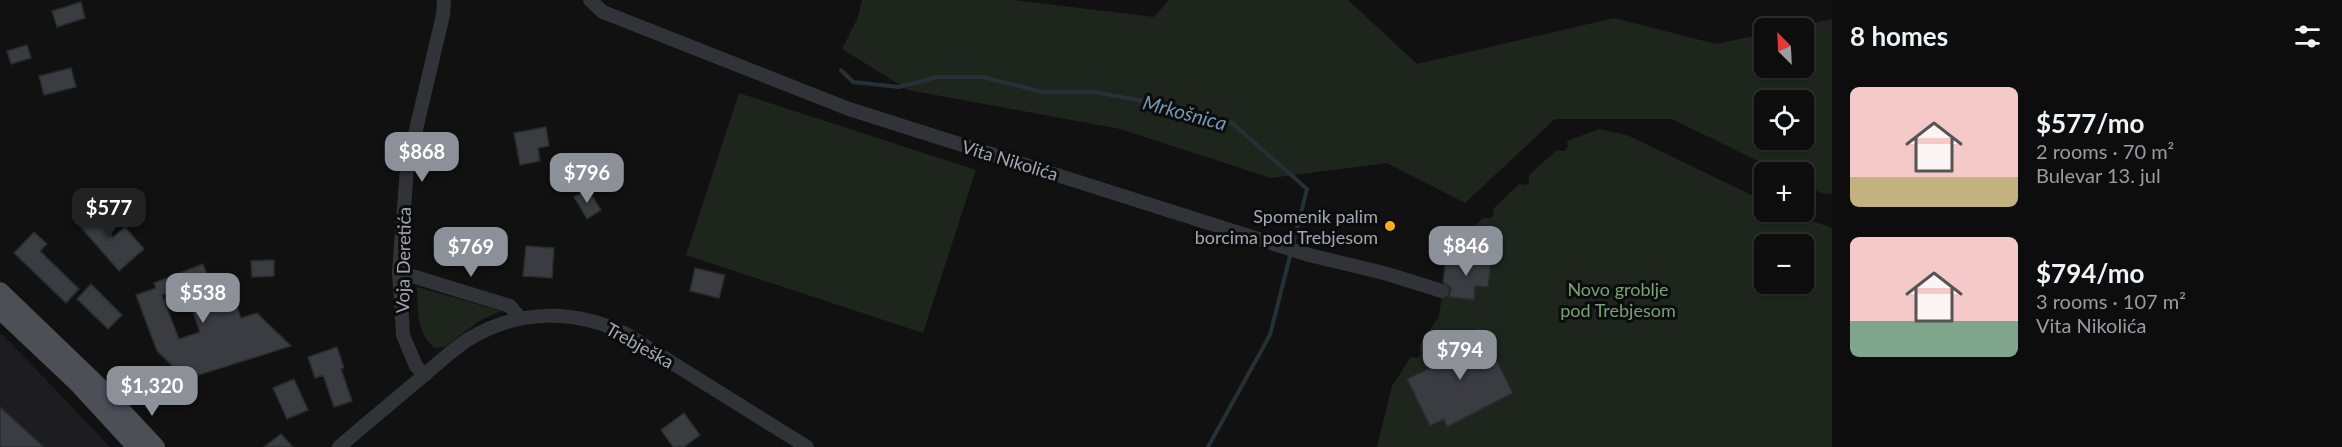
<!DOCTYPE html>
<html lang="en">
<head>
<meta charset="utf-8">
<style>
	:root { --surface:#0d0d0e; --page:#161617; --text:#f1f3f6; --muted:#9a9c9e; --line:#2d2d2e; --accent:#8c9099 }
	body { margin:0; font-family:Lato,sans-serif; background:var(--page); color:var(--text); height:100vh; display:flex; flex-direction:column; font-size:22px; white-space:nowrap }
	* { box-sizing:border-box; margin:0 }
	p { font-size:20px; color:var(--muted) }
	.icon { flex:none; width:33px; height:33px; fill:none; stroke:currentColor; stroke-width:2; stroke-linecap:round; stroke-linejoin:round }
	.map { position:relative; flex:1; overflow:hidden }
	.panel { display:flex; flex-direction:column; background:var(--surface); width:510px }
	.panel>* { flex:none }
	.needle { width:39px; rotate:336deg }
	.buttons { position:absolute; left:1754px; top:18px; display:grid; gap:12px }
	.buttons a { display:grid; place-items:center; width:60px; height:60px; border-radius:9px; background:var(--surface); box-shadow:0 2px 4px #0004,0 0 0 2px var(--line); font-size:30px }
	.price { position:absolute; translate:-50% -51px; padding:0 14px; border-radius:12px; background:var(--accent); color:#fff; font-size:20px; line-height:39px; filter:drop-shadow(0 2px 3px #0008) }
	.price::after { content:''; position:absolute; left:50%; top:36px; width:18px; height:14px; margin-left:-9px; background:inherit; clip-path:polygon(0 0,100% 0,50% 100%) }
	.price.selected { background:#222; color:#fff }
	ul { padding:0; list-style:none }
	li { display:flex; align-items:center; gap:18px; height:150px; padding:0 18px }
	li span { display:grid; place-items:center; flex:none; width:168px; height:120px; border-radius:9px; color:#555 }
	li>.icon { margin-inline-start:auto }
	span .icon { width:72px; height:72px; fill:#fffc; stroke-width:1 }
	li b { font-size:26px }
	h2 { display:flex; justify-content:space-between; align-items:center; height:72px; padding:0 18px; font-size:26px }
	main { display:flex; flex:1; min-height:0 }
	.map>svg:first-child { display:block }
	.built { fill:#1d1d1f }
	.green { fill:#1d251d; fill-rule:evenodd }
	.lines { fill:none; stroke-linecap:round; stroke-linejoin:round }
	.stream { stroke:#263037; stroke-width:4 }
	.building { fill:#3a3c41; stroke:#2a2b2f; stroke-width:1.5; fill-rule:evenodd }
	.minor { stroke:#313338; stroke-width:14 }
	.major { stroke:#4d4f57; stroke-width:18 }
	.poi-dot { fill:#ffac1c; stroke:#0c0c0d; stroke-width:2 }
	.labels { text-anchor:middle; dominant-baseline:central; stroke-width:6; stroke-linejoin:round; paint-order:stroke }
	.street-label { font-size:18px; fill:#a1a7b5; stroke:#0c0c0d }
	.poi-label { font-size:18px; fill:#a1a7b5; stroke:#0c0c0d; text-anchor:end }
	.park-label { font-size:18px; fill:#75a277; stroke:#0c0c0d }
	.water-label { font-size:20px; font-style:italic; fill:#7397b4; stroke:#0c0c0d }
</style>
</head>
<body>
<main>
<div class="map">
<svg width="1832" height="447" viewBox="0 0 1832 447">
	<rect width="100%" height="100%" fill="#111112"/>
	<!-- built -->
	<path class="built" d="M 0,333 L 13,345 L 110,447 L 0,447 Z"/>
	<!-- green -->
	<path class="green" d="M 862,0 L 1014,0 L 1154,17 L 1169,0 L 1348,0 L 1417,64 L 1614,18 L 1716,44 L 1764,34 L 1764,68 L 1803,68 L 1803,28 L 1789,28 L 1832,19 L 1832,194 L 1821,193 L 1803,184 L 1803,172 L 1780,172 L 1672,119 L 1555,119 L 1465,203 L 1387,163 L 1271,178 L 1120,129 L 908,90 L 842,49 L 858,17 ZM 1803,100 L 1803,140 L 1764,140 L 1764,100 Z
		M 739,93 L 976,170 L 923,333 L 686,255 Z
		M 1599,129 L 1627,135 L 1764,201 L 1764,212 L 1788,212 L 1832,228 L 1832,447 L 1377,447 L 1392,386 L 1411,357 L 1417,358 L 1421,354 L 1419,346 L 1439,316 L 1448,253 L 1456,252 L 1459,247 L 1457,242 L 1483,218 L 1491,218 L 1494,214 L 1493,209 L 1519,184 L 1524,185 L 1529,183 L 1529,175 L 1557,150 L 1565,151 L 1568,146 L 1567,141 ZM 1764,244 L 1803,244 L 1803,284 L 1764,284 Z
		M 417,287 L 501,311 L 479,321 L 445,347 L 435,348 C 416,333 418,310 417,287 Z"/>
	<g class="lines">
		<!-- stream -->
		<path class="stream" d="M 841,70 L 853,82 L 899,87 L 938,77 L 982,77 L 1043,92 L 1094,92 L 1155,103 L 1232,123 L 1307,189 L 1270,335 L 1208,447"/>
	</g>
	<!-- building -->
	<path class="building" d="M 81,2 L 85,18 L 57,27 L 52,11 Z
		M 27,45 L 31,58 L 11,64 L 7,51 Z
		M 71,68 L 76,87 L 44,95 L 39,76 Z
		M 546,127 L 549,146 L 538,148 L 540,161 L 520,165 L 514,133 Z
		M 588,189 L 601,210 L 587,219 L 574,197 Z
		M 85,205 L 113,237 L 125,227 L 144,249 L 119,271 L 72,217 Z
		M 34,232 L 47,244 L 40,251 L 79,289 L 66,303 L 14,253 Z
		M 526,246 L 554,248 L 552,278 L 523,276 Z
		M 1446,257 L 1491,263 L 1488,287 L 1475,286 L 1474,300 L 1449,297 L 1451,288 L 1443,282 Z
		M 274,260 L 274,276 L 252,277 L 251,261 Z
		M 203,264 L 210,283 L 226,277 L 241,318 L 257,313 L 291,346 L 186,379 L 157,351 L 136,295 L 156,288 L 154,283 ZM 184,287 L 200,332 L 179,339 L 162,295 Z
		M 695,268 L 725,275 L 719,298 L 690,291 Z
		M 91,284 L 122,315 L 108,329 L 77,299 Z
		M 1480,328 L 1513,393 L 1447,427 L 1444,419 L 1430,426 L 1407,379 L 1434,366 L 1428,355 Z
		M 337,347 L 344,368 L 341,369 L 352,401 L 334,407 L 323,375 L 315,378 L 308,357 Z
		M 294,379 L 308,410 L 287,419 L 273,388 Z
		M 0,407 L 44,447 L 0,447 Z
		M 684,413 L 700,435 L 684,447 L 673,447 L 661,430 Z
		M 281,434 L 293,447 L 264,447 Z"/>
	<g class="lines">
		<!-- minor -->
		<path class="minor" d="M 590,0 L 603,12 L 849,109 L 1309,255 L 1384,273 L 1442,291
			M 399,272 L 510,306 L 520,318
			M 425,375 L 416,366 L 403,335 L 399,272 L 407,168 L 443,15 L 444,0
			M 339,447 C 364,425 390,404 416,382 C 433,368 450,351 469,339 C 518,309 575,309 626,334 L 807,447"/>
		<!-- major -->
		<path class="major" d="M 0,291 L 104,391 L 156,447
			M 0,310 L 77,383 L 136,447"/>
	</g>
	<!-- markers -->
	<circle class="poi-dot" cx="1390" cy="226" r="6"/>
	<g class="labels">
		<!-- street labels -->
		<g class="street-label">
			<text transform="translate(1010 160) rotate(17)">Vita Nikolića</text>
			<text transform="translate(403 260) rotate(-89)">Voja Deretića</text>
			<text transform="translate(640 345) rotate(29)">Trebješka</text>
		</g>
		<!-- poi labels -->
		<g class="poi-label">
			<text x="1378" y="216">Spomenik palim<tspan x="1378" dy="21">borcima pod Trebjesom</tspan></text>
		</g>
		<!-- park labels -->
		<g class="park-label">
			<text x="1618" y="289">Novo groblje<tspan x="1618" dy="21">pod Trebjesom</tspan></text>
		</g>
		<!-- water labels -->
		<g class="water-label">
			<text transform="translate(1185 112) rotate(15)">Mrkošnica</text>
		</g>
	</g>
</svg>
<div class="buttons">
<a><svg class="needle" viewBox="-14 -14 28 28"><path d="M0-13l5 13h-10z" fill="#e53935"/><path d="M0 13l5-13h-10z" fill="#9a9c9e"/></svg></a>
<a><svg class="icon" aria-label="locate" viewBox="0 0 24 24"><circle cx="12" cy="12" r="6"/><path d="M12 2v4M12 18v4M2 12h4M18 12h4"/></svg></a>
<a>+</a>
<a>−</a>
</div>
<b class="price" style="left:422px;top:183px">$868</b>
<b class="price" style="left:587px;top:204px">$796</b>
<b class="price selected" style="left:109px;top:239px">$577</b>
<b class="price" style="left:1466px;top:277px">$846</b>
<b class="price" style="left:471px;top:278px">$769</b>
<b class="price" style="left:203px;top:324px">$538</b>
<b class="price" style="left:1460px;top:381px">$794</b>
<b class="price" style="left:152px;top:417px">$1,320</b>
</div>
<section class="panel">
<h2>8 homes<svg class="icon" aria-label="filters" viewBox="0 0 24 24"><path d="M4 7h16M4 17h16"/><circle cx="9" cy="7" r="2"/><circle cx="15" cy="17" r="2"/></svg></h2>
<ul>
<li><span style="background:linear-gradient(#f6c9c9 75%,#c2b280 0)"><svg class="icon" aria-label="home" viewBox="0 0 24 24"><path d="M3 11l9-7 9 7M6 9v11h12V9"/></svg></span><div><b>$577/mo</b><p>2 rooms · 70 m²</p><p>Bulevar 13. jul</p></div></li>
<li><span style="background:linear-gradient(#f6c9c9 70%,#7fa58c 0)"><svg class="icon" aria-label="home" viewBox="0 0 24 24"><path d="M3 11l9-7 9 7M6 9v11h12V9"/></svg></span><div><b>$794/mo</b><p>3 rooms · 107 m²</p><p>Vita Nikolića</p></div></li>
</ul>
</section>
</main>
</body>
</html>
